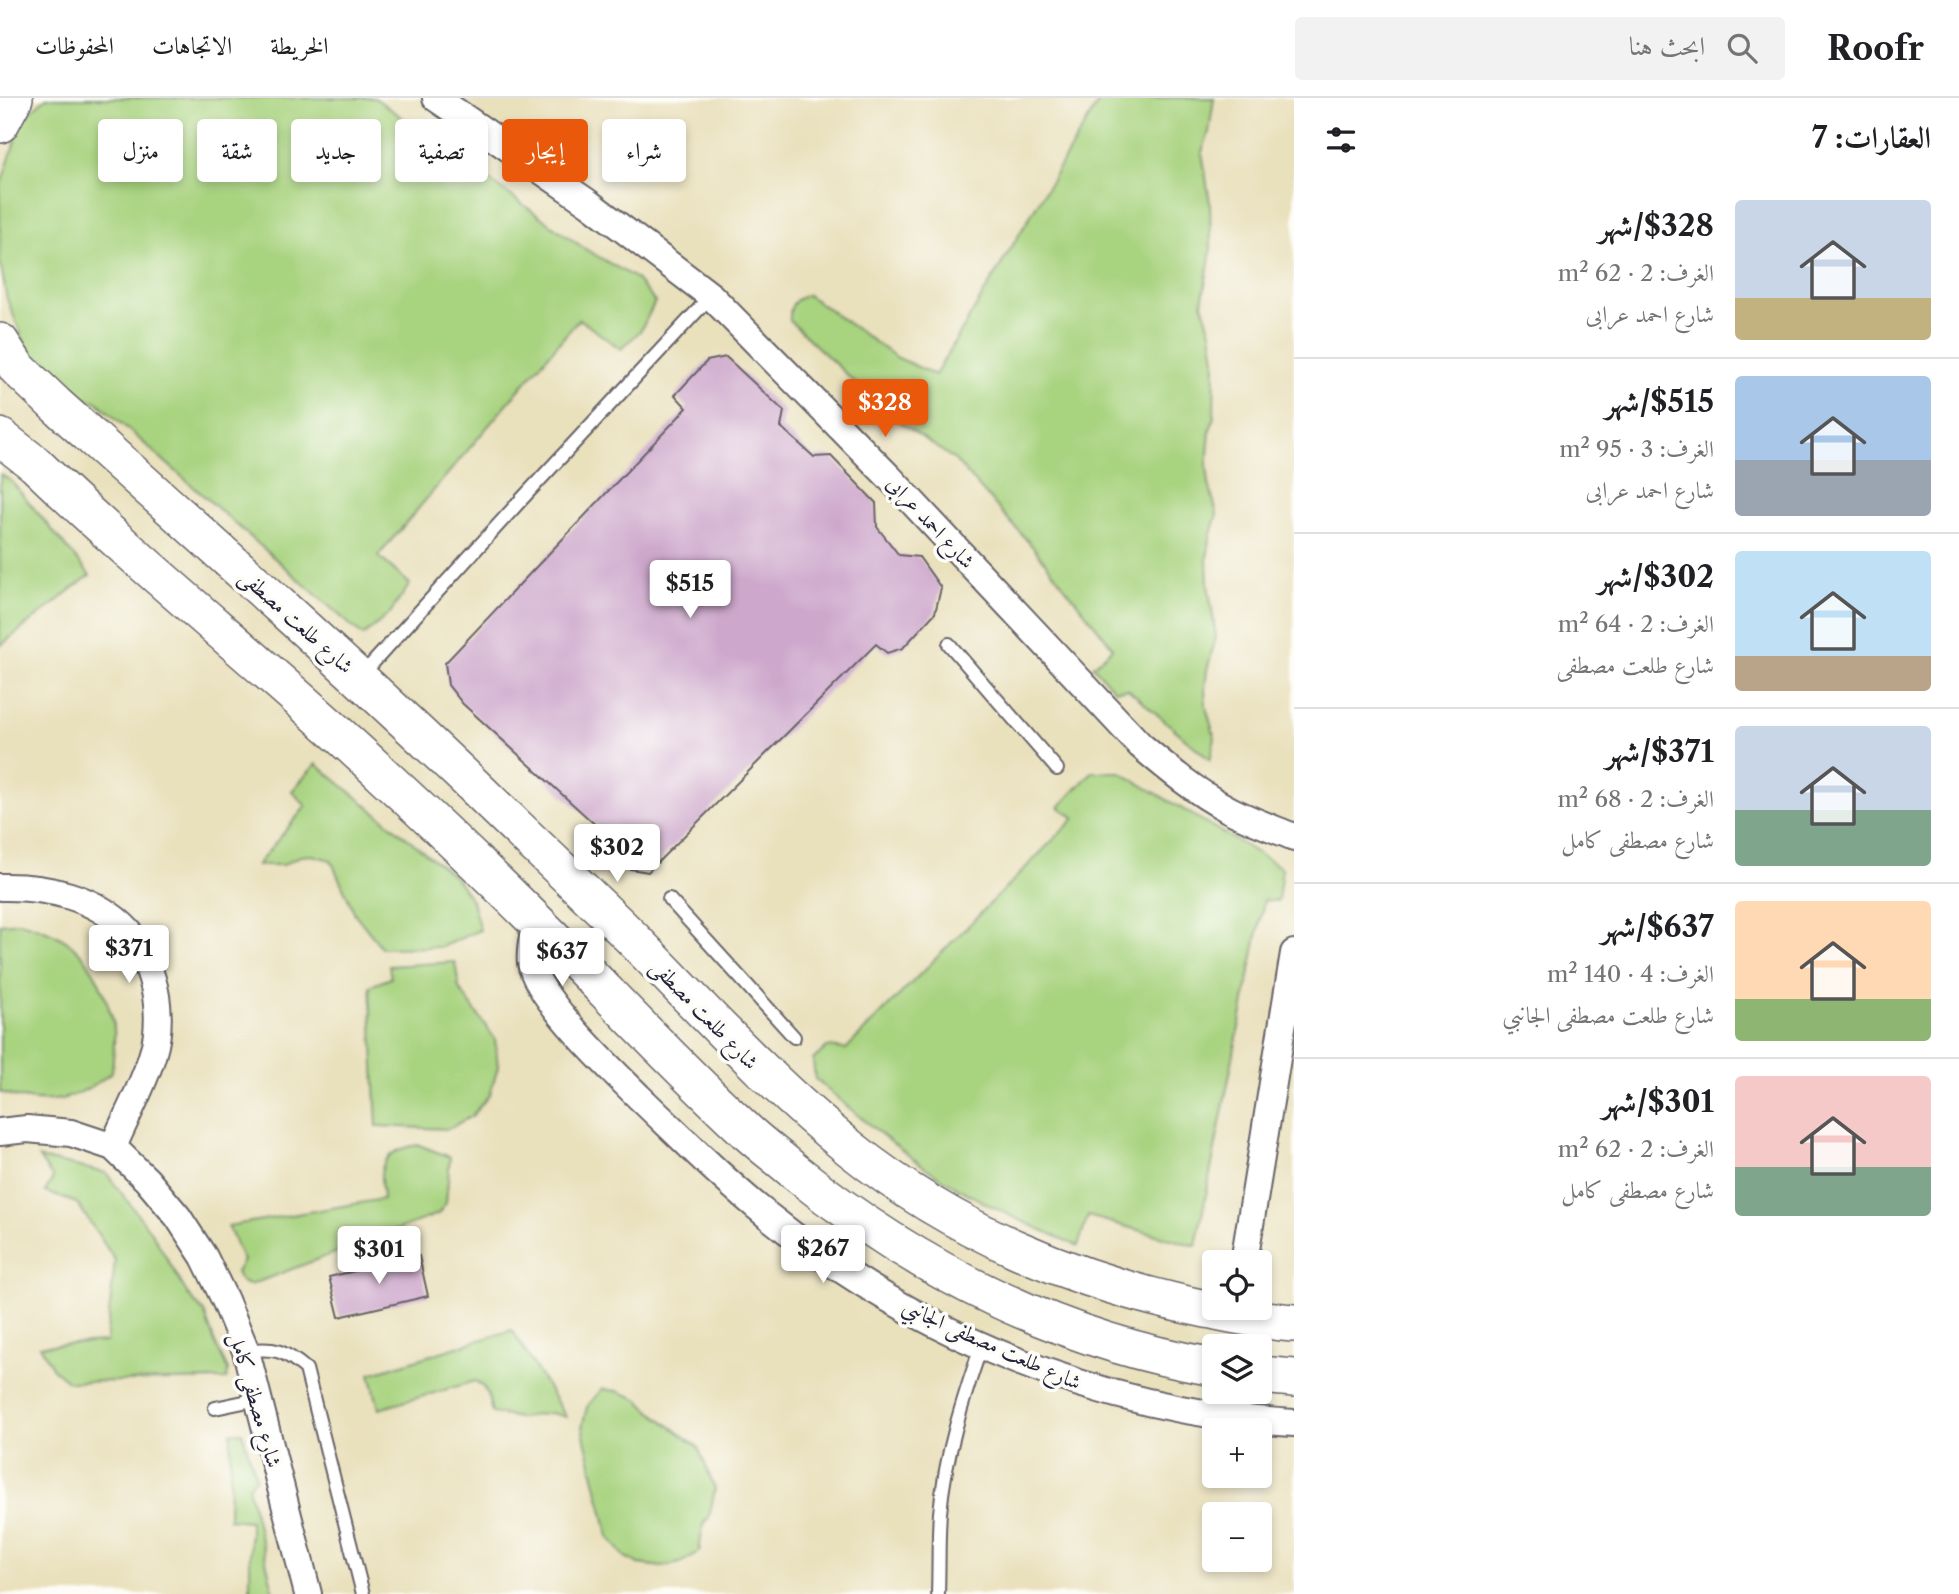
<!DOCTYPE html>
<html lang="ar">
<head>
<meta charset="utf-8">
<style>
	:root { --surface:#fff; --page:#f2f2f2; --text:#202124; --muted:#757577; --line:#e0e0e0; --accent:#ea580c }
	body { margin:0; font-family:"Libre Caslon Text",Amiri,serif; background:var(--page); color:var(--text); direction:rtl; height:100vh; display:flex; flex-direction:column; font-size:26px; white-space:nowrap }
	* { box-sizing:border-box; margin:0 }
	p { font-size:23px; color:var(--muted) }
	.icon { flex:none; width:38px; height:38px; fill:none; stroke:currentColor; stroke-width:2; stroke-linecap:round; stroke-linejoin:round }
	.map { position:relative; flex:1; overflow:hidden; direction:ltr }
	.panel { display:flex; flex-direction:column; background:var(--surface); width:665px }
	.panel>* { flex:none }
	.hud { position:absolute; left:21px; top:21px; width:665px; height:63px; direction:rtl; display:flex; gap:14px }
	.controls { position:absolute; left:1202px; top:1152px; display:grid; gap:14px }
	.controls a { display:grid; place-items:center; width:70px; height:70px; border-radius:7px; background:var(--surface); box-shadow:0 4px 10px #0003; font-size:35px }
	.price { position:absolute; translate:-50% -60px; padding:0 16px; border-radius:7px; background:#fff; color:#222; font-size:23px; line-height:46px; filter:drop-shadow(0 2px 4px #0008) }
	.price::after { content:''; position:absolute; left:50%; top:42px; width:21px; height:16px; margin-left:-10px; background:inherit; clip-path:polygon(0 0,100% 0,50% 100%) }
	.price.active { background:var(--accent); color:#fff }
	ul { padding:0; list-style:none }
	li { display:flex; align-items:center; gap:21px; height:175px; padding:0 28px }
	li+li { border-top:2px solid var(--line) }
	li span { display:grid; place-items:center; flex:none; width:196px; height:140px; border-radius:7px; color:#555 }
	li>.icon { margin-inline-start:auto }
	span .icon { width:84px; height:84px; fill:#fffc; stroke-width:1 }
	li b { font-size:30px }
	h2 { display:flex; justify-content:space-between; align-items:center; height:84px; padding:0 28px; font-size:30px }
	.pill { padding:0 24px; border-radius:7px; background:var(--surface); box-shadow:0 4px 10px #0003; font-size:24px; line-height:63px }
	.pill.active { background:var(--accent); color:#fff }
	header { display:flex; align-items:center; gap:42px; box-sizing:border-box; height:98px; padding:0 35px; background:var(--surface); border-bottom:2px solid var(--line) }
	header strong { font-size:33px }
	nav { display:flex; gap:38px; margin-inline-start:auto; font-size:24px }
	.search { width:490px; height:63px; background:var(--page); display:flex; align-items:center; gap:18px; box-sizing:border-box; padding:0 24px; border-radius:7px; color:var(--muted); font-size:26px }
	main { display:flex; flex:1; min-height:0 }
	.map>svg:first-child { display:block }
	.green { fill:#a8d37f; stroke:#657a5d; stroke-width:2 }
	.building { fill:#cda7cc }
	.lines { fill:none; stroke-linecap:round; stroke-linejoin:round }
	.lane-casing { stroke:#686468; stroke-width:16 }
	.street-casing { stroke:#686468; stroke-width:30 }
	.secondary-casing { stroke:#686468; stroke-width:40 }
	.lane { stroke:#fff; stroke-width:12 }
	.street { stroke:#fff; stroke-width:26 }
	.secondary { stroke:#fff; stroke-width:37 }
	.labels { text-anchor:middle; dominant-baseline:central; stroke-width:7; stroke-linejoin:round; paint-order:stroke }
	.street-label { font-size:21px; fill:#22223b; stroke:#fdfcf7 }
</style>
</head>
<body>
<header>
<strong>Roofr</strong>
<div class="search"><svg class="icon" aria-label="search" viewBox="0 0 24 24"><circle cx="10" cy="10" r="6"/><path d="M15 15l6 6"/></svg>ابحث هنا</div>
<nav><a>الخريطة</a><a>الاتجاهات</a><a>المحفوظات</a></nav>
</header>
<main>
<section class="panel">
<h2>العقارات: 7<svg class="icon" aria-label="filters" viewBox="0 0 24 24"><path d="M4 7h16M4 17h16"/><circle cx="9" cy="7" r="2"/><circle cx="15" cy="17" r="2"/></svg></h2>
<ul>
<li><span style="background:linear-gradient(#c9d6e8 70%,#c2b280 0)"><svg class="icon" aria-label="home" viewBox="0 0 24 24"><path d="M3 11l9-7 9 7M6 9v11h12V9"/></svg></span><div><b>$328/شهر</b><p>الغرف: 2 · 62 m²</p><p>شارع احمد عرابى</p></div></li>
<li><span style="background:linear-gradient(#a9c7e8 60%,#9aa5b1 0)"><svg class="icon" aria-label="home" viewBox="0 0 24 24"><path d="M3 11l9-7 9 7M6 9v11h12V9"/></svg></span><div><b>$515/شهر</b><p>الغرف: 3 · 95 m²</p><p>شارع احمد عرابى</p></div></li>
<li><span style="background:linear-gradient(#bfe0f5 75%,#b9a48a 0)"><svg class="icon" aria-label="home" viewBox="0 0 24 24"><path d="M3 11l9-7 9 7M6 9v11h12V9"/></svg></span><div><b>$302/شهر</b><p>الغرف: 2 · 64 m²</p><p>شارع طلعت مصطفى</p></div></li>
<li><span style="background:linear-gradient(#c9d6e8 60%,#7fa58c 0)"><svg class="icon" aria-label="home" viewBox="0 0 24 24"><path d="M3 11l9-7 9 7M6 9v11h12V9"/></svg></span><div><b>$371/شهر</b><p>الغرف: 2 · 68 m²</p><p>شارع مصطفى كامل</p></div></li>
<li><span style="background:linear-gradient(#ffd9b3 70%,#8fb573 0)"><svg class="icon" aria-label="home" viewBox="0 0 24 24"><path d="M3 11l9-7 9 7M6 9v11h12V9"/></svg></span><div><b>$637/شهر</b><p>الغرف: 4 · 140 m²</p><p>شارع طلعت مصطفى الجانبي</p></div></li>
<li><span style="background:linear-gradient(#f6c9c9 65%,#7fa58c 0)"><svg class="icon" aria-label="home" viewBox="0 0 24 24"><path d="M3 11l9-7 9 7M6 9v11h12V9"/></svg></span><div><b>$301/شهر</b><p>الغرف: 2 · 62 m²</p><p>شارع مصطفى كامل</p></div></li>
</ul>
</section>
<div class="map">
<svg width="1294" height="1496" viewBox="0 0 1294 1496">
	<rect width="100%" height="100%" fill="#fdfcf7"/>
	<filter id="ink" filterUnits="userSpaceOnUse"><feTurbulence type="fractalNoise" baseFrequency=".0143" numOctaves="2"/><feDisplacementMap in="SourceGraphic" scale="14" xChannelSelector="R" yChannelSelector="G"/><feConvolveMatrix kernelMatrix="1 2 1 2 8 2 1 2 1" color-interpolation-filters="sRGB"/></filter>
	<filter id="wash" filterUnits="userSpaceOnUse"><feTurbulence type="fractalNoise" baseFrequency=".00686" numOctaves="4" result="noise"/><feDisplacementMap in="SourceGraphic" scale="28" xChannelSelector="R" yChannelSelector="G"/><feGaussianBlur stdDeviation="1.57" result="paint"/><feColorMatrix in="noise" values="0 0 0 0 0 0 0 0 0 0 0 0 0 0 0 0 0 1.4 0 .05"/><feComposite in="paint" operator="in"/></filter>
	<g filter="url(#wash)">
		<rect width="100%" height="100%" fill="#e9e0bc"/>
		<!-- green -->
		<path class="green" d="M 46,0 L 375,0 L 585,151 L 635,180 L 655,204 L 641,232 L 621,251 L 579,221 L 378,458 L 410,486 L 390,515 L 363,538 L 96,303 L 75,299 L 27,251 L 7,201 L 0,164 L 0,89 L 23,20 Z
			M 1101,0 L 1214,0 L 1209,34 L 1202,54 L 1210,105 L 1211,153 L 1202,205 L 1211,234 L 1215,261 L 1214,318 L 1210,333 L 1207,368 L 1209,386 L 1217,416 L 1211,436 L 1207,460 L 1208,486 L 1216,539 L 1207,572 L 1205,590 L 1206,609 L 1215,640 L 1210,662 L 1128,591 L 1114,592 L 1093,568 L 1113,550 L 1033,449 L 955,362 L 888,316 L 790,223 C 789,207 794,201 808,197 L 896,259 L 935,277 Z
			M 0,376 L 11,383 L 90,477 L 0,548 Z
			M 316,666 L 455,779 L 472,803 L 480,832 L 441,849 L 382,850 L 355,816 L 331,762 L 312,757 L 300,758 L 283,767 L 257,767 L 306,708 L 292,693 Z
			M 1092,674 L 1120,674 L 1282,770 L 1278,803 L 1264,802 L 1196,1148 L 1088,1118 L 1078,1148 C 1030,1127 982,1106 938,1078 C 894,1049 855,1015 815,981 L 813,962 L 827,949 L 846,951 L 1075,720 L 1059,709 Z
			M 20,824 C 69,837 90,855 107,904 C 109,912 114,922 114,930 C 115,944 113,960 112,974 C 75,1004 46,1010 0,994 L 0,826 Z
			M 455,864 L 459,890 L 495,941 L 498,969 L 490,996 L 472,1018 L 448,1031 L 377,1028 L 370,888 L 391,880 L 389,868 Z
			M 419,1047 L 450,1059 L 446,1105 L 438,1116 L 250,1187 C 241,1185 239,1182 236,1174 L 243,1163 L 228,1128 L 383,1101 C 383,1092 379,1080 382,1071 C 386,1054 404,1049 419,1047 Z
			M 39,1060 L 106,1075 L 152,1135 L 188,1197 L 204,1214 L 215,1245 L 228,1272 L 227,1281 L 69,1284 L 53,1271 L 40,1248 L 106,1244 L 115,1162 L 77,1105 L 45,1094 L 53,1080 Z
			M 512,1232 L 566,1319 L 551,1315 L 518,1320 L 492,1315 C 489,1302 488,1289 475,1283 L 379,1311 L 370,1276 Z
			M 602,1291 L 617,1293 L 638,1301 L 653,1315 L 698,1349 L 715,1391 L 709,1419 L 703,1426 L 699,1454 L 680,1465 L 662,1469 L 639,1466 L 625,1459 L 609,1439 L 582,1329 L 587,1309 Z
			M 231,1334 L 242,1334 L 256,1379 L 248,1388 L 274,1496 L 250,1496 L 250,1423 L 229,1421 Z"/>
		<g id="blocks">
			<!-- building -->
			<path class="building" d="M 726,259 L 784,313 L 781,329 L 814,359 L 831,358 L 876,405 L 877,429 L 899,457 L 919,459 L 941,490 L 935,515 L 903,550 L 887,555 L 876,546 L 648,774 L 625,770 L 613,757 L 612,742 L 463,606 L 448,587 L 445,565 L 687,310 L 675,297 L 707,263 Z
				M 419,1158 L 428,1198 L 339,1219 L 329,1179 Z"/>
		</g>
	</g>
	<g filter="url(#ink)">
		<use href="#blocks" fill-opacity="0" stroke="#686468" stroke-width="2"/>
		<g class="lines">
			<defs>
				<path id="lane" d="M 949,546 L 1057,671
					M 360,579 L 520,403 L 711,198
					M 669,801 L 794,939
					M 246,1253 C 274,1249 284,1252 306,1271 L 363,1496
					M 215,1310 L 258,1301
					M 938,1496 C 939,1469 938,1441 940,1415 C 945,1357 963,1301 982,1246"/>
				<path id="street" d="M 436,0 L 590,106 L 711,198 L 888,378 L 1140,647 C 1168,671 1196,694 1228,711 C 1249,722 1272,730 1294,739
					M 0,789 C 45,788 95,798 128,833 C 140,845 147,865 152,881 C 159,904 160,932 153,955 C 144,987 126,1018 113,1049
					M 536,823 C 534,836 529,852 531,865 C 538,902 610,970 639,999 C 681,1039 722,1081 767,1117 C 914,1236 1105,1315 1294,1325
					M 0,1034 L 27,1031 L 71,1035 L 113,1049 L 147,1082 L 178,1119 L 204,1159 L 225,1202 L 246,1253 L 308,1496
					M 1244,1164 L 1294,855"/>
				<path id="secondary" d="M 0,26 L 14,0
					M 0,244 L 17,270 L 56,307 C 197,433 339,559 476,690 C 527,740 579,788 630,838 C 702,911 771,987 851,1051 C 952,1132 1075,1184 1201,1210 C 1232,1216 1262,1223 1294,1225
					M 0,339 L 35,366 C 148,475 271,572 385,679 C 448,737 510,797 571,858 C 627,915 683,974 742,1029 C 758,1045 777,1058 794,1073 C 916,1171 1059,1243 1214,1269
					M 1260,1277 L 1294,1280"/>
			</defs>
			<!-- lane casing -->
			<use href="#lane" class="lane-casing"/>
			<!-- street casing -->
			<use href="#street" class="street-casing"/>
			<!-- secondary casing -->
			<use href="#secondary" class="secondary-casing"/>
			<!-- lane -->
			<use href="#lane" class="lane"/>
			<!-- street -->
			<use href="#street" class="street"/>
			<!-- secondary -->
			<use href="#secondary" class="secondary"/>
		</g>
	</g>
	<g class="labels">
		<!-- street labels -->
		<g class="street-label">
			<text transform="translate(931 424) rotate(47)">شارع احمد عرابى</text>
			<text transform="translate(297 523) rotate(42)">شارع طلعت مصطفى</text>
			<text transform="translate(705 916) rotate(46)">شارع طلعت مصطفى</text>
			<text transform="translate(992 1246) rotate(24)">شارع طلعت مصطفى الجانبي</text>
			<text transform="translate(256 1302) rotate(74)">شارع مصطفى كامل</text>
		</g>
	</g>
</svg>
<div class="controls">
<a><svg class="icon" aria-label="locate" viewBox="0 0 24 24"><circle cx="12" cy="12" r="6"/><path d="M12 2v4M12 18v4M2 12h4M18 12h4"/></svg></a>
<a><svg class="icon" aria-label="layers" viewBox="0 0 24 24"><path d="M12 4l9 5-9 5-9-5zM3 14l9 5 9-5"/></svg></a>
<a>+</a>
<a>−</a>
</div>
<b class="price active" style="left:885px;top:341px">$328</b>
<b class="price" style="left:690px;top:522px">$515</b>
<b class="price" style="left:617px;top:786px">$302</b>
<b class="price" style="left:129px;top:887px">$371</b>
<b class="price" style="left:562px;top:890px">$637</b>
<b class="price" style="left:823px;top:1187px">$267</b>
<b class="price" style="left:379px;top:1188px">$301</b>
<div class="hud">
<a class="pill">شراء</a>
<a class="pill active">إيجار</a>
<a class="pill">تصفية</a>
<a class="pill">جديد</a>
<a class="pill">شقة</a>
<a class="pill">منزل</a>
</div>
</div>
</main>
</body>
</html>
